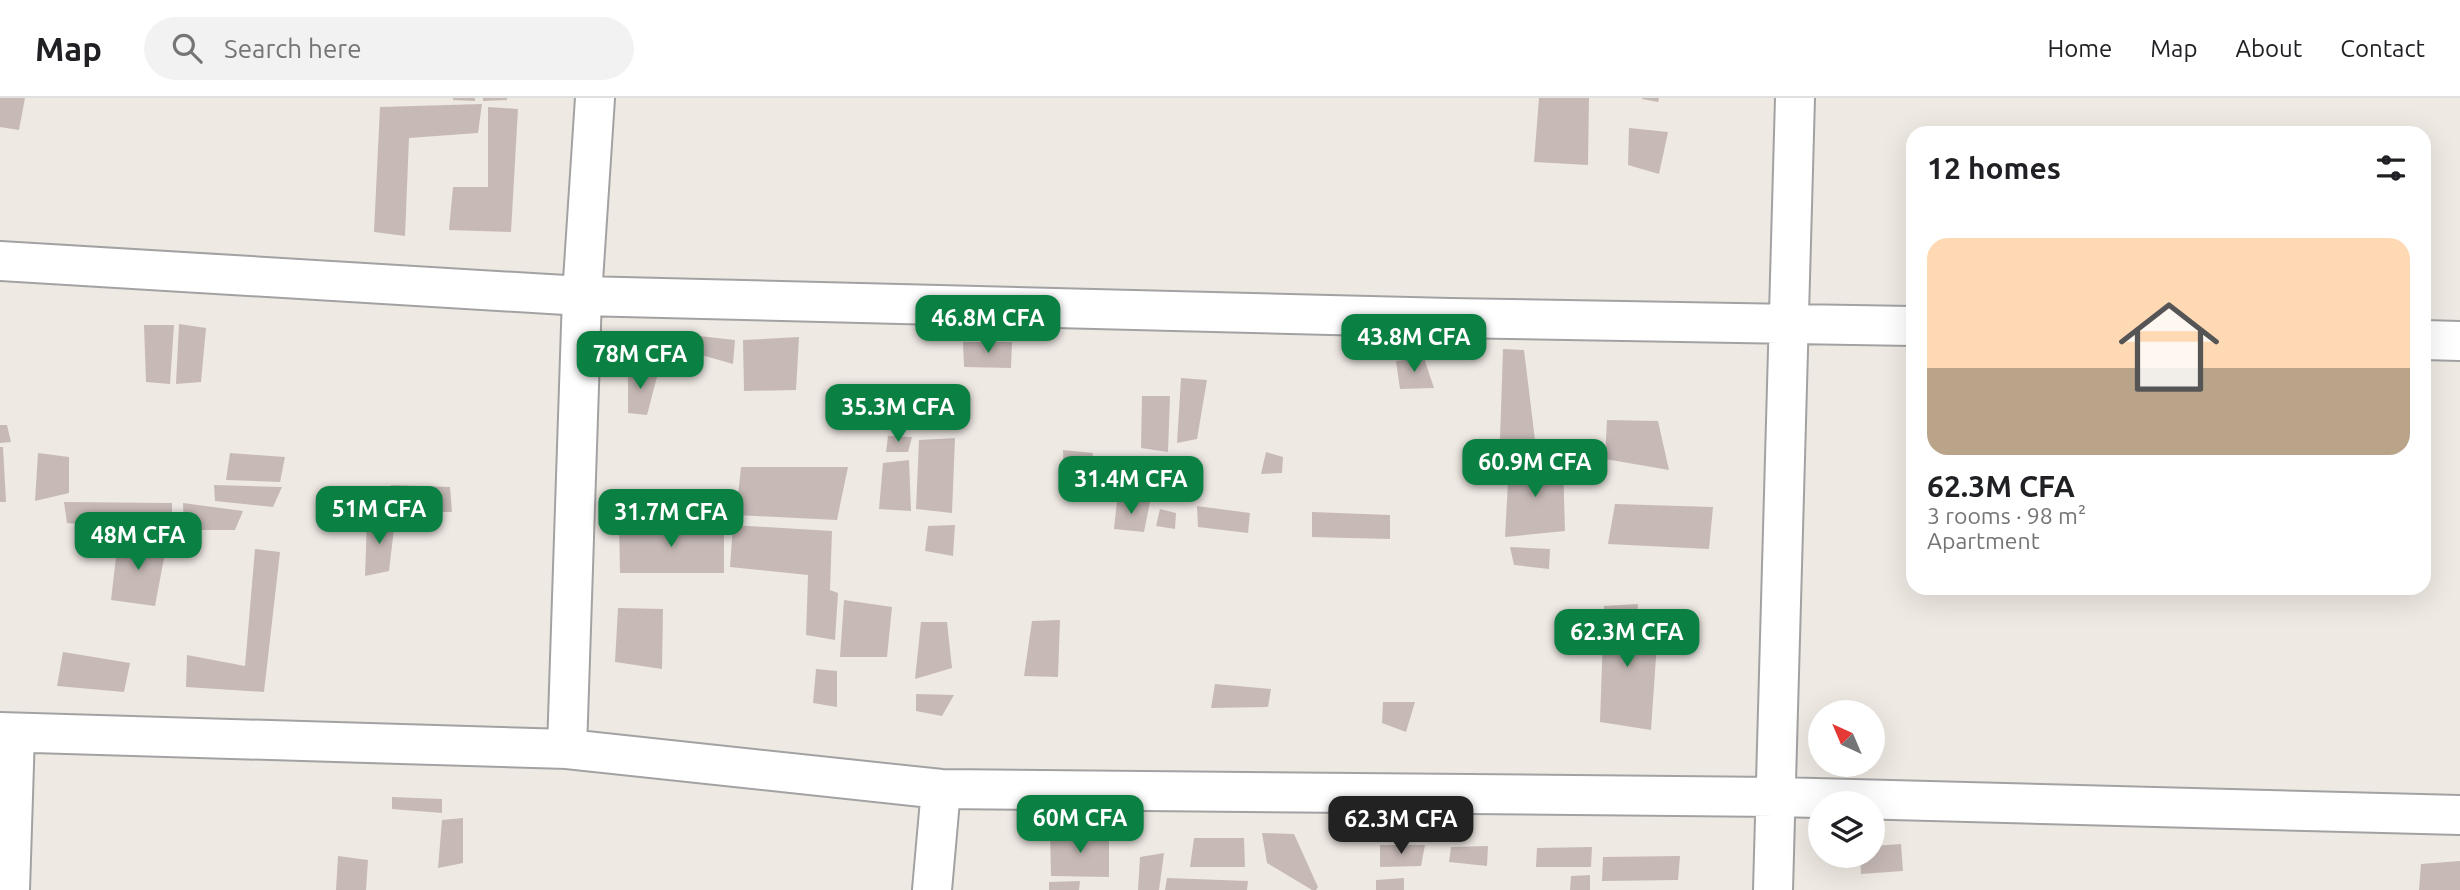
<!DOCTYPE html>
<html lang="en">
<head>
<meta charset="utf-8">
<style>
	:root { --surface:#fff; --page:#f2f2f2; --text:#202124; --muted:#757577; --line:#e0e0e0; --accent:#0b8043 }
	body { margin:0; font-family:Ubuntu,sans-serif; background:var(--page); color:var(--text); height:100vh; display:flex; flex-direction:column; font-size:26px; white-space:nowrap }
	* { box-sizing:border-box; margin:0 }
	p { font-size:23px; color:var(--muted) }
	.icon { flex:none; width:38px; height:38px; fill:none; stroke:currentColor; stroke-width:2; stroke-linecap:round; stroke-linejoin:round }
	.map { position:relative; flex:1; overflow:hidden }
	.sheet { position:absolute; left:1906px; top:28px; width:525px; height:469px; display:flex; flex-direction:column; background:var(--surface); border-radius:21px; box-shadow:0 7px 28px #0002 }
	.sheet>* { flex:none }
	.needle { width:46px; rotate:316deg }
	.buttons { position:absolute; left:1808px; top:602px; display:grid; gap:14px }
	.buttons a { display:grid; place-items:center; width:77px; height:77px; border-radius:50%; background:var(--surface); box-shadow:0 7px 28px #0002; font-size:35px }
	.price { position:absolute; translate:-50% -60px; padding:0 16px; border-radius:14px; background:var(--accent); color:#fff; font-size:23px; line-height:46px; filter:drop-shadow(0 2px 4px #0008) }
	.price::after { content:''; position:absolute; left:50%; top:42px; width:21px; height:16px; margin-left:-10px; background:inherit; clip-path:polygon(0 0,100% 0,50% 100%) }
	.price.selected { background:#222; color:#fff }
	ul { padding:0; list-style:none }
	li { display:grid; align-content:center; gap:14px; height:371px; padding:0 21px }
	li span { display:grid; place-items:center; height:217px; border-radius:21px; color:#555 }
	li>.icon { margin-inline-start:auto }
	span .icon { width:126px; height:126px; fill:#fffc; stroke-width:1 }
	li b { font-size:30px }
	h2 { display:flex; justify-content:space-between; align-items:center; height:84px; padding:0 21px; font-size:30px }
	header { display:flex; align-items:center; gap:42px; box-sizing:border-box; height:98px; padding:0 35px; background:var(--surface); border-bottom:2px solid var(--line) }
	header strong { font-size:33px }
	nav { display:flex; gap:38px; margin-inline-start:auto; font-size:24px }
	.search { width:490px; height:63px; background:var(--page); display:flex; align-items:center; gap:18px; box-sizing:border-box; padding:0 24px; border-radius:38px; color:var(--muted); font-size:26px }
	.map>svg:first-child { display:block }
	.building { fill:#c7bab6 }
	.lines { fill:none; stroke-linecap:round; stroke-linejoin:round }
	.minor-casing { stroke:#a2a2a2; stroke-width:42 }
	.minor { stroke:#fff; stroke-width:38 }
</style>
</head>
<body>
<header>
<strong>Map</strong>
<div class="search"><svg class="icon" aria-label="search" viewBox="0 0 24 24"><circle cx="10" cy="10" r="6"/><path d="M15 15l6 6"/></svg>Search here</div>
<nav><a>Home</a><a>Map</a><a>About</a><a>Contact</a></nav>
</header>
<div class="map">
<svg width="2460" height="792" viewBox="0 0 2460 792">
	<rect width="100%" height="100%" fill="#efe9e3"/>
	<!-- building -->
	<path class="building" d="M 0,0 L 25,0 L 19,32 L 0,29 Z
		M 453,0 L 475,0 L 475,3 L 453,2 Z
		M 483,0 L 507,0 L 507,2 L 483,3 Z
		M 1539,0 L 1589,0 L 1588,67 L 1534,64 Z
		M 1642,0 L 1659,0 L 1658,4 L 1642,1 Z
		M 482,6 L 478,35 L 409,40 L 405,138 L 374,134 L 380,9 Z
		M 488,9 L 518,11 L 511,134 L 449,132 L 453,89 L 488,89 Z
		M 1629,30 L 1668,34 L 1659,76 L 1628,67 Z
		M 179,226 L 206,230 L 201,284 L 176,286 Z
		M 144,227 L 174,227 L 170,286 L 146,284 Z
		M 699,238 L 735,242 L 733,266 L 698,256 Z
		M 799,239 L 796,292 L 744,293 L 743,242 Z
		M 963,244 L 1012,244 L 1011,270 L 964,269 Z
		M 1503,251 L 1524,252 L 1535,342 L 1500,341 Z
		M 1424,260 L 1434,290 L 1400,291 L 1396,263 Z
		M 628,270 L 658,275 L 647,317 L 628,315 Z
		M 1181,280 L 1207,282 L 1197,341 L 1177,345 Z
		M 1142,298 L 1170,298 L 1168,354 L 1141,350 Z
		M 1607,322 L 1658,323 L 1669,372 L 1605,361 Z
		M 0,327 L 7,327 L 11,344 L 0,345 Z
		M 888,338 L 912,339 L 908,354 L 886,354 Z
		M 955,340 L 952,415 L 916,411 L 919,342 Z
		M 0,349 L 3,349 L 6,404 L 0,404 Z
		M 1063,352 L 1093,355 L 1089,382 L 1064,381 Z
		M 1266,354 L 1283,359 L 1282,375 L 1261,376 Z
		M 38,355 L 69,359 L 69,395 L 35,403 Z
		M 230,355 L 285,359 L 280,384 L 226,382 Z
		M 909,362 L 911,413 L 879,411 L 883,365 Z
		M 1563,363 L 1565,433 L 1505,439 L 1509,365 Z
		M 741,369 L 848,369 L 837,422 L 736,417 Z
		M 214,387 L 282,389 L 273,409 L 215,403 Z
		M 391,387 L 450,389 L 452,414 L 393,414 Z
		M 1117,403 L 1150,404 L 1144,434 L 1114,431 Z
		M 64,404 L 172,405 L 172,435 L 67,425 Z
		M 183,405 L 243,413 L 235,432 L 184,432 Z
		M 1615,406 L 1713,409 L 1709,451 L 1608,446 Z
		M 1197,408 L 1250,415 L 1248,435 L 1198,429 Z
		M 1160,411 L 1176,415 L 1175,431 L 1156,428 Z
		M 1312,414 L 1390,417 L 1390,441 L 1312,439 Z
		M 367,421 L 395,422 L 389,473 L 365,478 Z
		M 619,425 L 724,428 L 724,475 L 620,475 Z
		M 733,427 L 832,433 L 830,492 L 838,495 L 835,542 L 806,537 L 808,477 L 730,469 Z
		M 955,427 L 953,458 L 925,453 L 928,428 Z
		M 118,442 L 167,444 L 155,508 L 111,502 Z
		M 1510,449 L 1550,451 L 1549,471 L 1514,467 Z
		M 255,451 L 280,454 L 264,594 L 186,589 L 187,557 L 245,568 Z
		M 844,502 L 892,509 L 887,559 L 840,559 Z
		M 1638,506 L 1636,529 L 1658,530 L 1651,632 L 1600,624 L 1604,508 Z
		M 618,510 L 663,511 L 662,571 L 615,564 Z
		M 1060,522 L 1058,579 L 1024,578 L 1032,523 Z
		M 921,524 L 947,524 L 952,570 L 915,581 Z
		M 63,554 L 130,565 L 124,594 L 57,588 Z
		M 816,571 L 837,573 L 837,609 L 813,605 Z
		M 1215,586 L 1271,591 L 1268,609 L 1211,610 Z
		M 916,596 L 954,597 L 942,618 L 916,613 Z
		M 1383,604 L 1415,604 L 1406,634 L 1382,625 Z
		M 392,699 L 442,701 L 442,715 L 392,711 Z
		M 463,720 L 463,765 L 438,770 L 442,722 Z
		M 1050,735 L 1109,736 L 1109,779 L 1051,778 Z
		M 1262,735 L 1294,736 L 1318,789 L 1316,792 L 1312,792 L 1267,765 Z
		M 1194,740 L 1244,740 L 1245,769 L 1190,769 Z
		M 1901,746 L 1903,773 L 1861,776 L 1860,758 L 1872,758 L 1872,748 Z
		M 1380,747 L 1425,747 L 1421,768 L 1380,769 Z
		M 1488,748 L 1487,768 L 1449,764 L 1451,749 Z
		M 1592,749 L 1591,769 L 1536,769 L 1537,750 Z
		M 1164,755 L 1159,792 L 1138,792 L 1140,759 Z
		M 338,758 L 368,762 L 366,792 L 336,792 Z
		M 1680,758 L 1678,782 L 1602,783 L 1603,759 Z
		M 2460,763 L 2460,792 L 2419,792 L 2421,766 Z
		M 1590,777 L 1590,792 L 1570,792 L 1571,778 Z
		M 1167,780 L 1248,783 L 1247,792 L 1165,792 Z
		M 1404,780 L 1404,792 L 1376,792 L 1376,782 Z
		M 1080,783 L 1079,792 L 1049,792 L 1049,784 Z"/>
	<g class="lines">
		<defs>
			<path id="minor" d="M 0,163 L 582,198 L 1450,220 L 1913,228
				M 2424,242 L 2460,243
				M 0,634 L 567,651 L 941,691 L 1776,699 L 2460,717
				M 567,651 L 582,198 L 595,0
				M 10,792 L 15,635
				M 932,792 L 941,691
				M 1773,792 L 1795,0"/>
		</defs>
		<!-- minor casing -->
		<use href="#minor" class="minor-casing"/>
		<!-- minor -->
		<use href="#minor" class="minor"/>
	</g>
</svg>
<div class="buttons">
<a><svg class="needle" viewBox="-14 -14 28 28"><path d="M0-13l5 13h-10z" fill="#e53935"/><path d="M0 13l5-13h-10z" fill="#757577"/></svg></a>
<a><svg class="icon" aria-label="layers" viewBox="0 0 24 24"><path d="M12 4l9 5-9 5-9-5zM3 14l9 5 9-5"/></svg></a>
</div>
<b class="price" style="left:988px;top:257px">46.8M CFA</b>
<b class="price" style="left:1414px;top:276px">43.8M CFA</b>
<b class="price" style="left:640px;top:293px">78M CFA</b>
<b class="price" style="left:898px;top:346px">35.3M CFA</b>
<b class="price" style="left:1535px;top:401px">60.9M CFA</b>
<b class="price" style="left:1131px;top:418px">31.4M CFA</b>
<b class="price" style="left:379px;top:448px">51M CFA</b>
<b class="price" style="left:671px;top:451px">31.7M CFA</b>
<b class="price" style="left:138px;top:474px">48M CFA</b>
<b class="price" style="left:1627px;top:571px">62.3M CFA</b>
<b class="price" style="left:1080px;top:757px">60M CFA</b>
<b class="price selected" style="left:1401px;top:758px">62.3M CFA</b>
<section class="sheet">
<h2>12 homes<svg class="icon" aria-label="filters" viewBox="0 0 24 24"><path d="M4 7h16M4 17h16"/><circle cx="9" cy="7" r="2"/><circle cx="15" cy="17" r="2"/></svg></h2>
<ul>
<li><span style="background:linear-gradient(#ffd9b3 60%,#b9a48a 0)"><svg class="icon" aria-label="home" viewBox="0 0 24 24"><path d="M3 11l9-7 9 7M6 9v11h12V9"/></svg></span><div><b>62.3M CFA</b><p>3 rooms · 98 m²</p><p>Apartment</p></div></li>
</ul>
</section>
</div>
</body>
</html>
